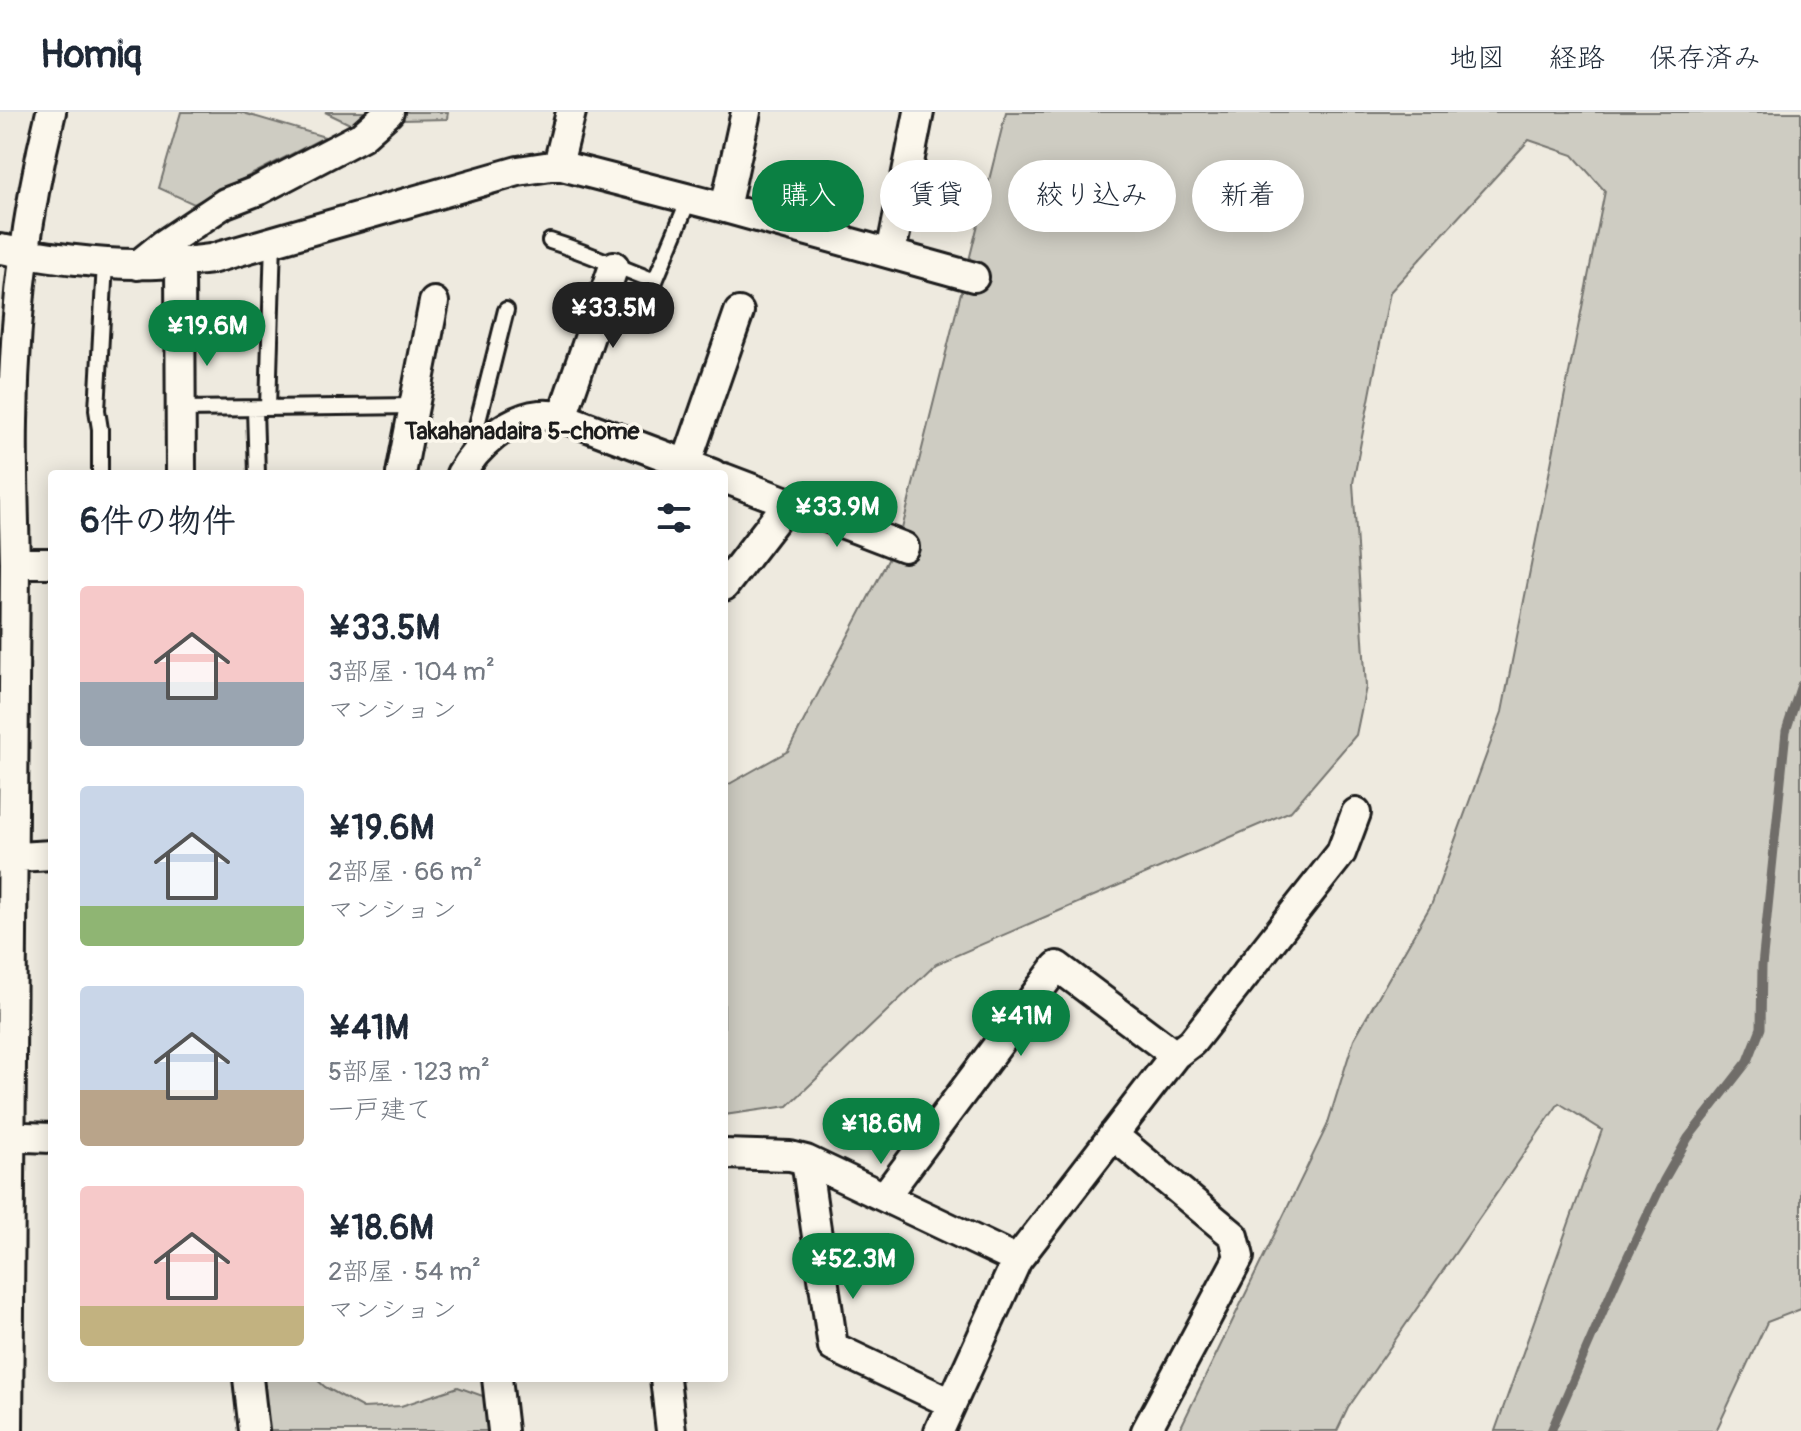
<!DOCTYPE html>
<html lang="ja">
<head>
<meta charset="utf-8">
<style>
	:root { --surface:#fff; --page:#f2f2f3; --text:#1f2937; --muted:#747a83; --line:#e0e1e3; --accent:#0b8043 }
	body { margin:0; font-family:Pangolin,"Klee One",sans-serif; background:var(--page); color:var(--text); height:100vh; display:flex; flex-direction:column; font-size:30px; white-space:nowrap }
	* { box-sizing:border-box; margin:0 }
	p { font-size:26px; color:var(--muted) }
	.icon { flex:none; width:44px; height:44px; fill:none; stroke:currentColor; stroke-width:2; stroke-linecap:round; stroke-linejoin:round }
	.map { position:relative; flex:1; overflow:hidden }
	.panel { position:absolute; left:48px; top:358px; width:680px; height:912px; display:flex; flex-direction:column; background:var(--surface); border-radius:8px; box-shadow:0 4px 20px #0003 }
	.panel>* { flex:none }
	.hud { position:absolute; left:752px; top:48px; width:760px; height:72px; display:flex; gap:16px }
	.price { position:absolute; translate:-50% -68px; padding:0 18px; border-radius:28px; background:var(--accent); color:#fff; font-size:26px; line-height:52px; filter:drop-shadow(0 2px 4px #0008) }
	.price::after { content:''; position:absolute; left:50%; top:48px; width:24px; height:18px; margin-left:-12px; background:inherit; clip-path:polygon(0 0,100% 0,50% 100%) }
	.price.on { background:#222; color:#fff }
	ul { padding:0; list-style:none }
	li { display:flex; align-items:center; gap:24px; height:200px; padding:0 32px }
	li span { display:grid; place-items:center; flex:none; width:224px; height:160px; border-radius:8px; color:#555 }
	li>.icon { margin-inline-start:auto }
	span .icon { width:96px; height:96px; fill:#fffc; stroke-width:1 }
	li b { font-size:34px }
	h2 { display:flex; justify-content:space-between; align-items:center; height:96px; padding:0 32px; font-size:34px }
	.chip { padding:0 28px; border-radius:36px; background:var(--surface); box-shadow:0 4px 20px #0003; font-size:28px; line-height:72px }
	.chip.on { background:var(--accent); color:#fff }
	header { display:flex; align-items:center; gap:48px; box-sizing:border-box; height:112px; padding:0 40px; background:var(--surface); border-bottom:2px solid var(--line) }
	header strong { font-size:38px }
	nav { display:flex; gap:44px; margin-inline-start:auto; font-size:28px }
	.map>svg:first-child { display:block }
	.green { fill:#ceccc2; stroke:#75746f; stroke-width:2 }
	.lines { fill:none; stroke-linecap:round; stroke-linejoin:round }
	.stream { stroke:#6f6d69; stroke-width:9 }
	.lane-casing { stroke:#1c1c1c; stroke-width:20 }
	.street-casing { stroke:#1c1c1c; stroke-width:34 }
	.lane { stroke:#fbf7ec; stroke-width:14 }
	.street { stroke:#fbf7ec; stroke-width:28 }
	.labels { text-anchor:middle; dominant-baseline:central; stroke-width:7; stroke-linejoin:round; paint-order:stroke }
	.neighbourhood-label { font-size:24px; font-weight:bold; fill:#1c1c1c; stroke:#fbf7ec }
</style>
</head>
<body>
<header>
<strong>Homiq</strong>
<nav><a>地図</a><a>経路</a><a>保存済み</a></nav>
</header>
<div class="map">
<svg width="1801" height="1319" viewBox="0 0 1801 1319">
	<rect width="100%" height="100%" fill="#eeeadf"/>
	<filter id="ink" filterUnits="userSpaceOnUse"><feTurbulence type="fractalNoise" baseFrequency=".0125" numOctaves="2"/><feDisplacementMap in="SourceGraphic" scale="16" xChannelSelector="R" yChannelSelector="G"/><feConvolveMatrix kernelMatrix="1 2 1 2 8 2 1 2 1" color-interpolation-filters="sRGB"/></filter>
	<g filter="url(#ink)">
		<!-- green -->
		<path class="green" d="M 181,0 L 240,0 L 325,25 L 194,92 L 159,76 Z
			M 325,0 L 366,0 L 354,14 Z
			M 402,0 L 448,0 L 447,7 L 401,8 Z
			M 1006,0 L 1801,0 L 1801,1197 L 1767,1210 L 1716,1319 L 1495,1319 L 1602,1018 L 1559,991 L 1348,1296 L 1337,1319 L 1179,1319 L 1327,1014 L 1354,927 L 1432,791 L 1502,600 L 1605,79 L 1573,43 L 1529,28 L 1390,180 L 1353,371 L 1366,575 L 1356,623 L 1291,699 L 936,852 L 788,994 L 724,1003 L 724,675 L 788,639 L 900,425 Z
			M 256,1266 L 315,1266 L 325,1275 L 363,1296 L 401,1294 L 458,1275 L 491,1287 L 494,1319 L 262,1319 Z"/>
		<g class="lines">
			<!-- stream -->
			<path class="stream" d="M 1551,1319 L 1617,1167 L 1664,1068 L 1688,1026 L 1748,949 L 1761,916 L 1762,854 L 1786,619 L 1801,573"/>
			<defs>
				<path id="lane" d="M 550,129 C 586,140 620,156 655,169 L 689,87
					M 268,296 L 273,128
					M 181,297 L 414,294
					M 255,297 L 257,362
					M 471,337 L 506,198
					M 100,362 L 100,317 L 97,298 L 105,151"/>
				<path id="street" d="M 558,53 L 571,0
					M 725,96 L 746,0
					M 0,137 C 45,144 91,152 136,152 C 161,153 186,150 211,147 L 518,59 L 558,53 L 725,96 L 974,165
					M 891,141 L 919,0
					M 180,151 L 181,362
					M 138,153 L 164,132 L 225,91 L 259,78 L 362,24 L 389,0
					M 562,305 L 614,154
					M 686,352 L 739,200
					M 401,362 L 434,190
					M 461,362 C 476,335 508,306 540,303 C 546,302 553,303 559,304 L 713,362
					M 724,366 L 904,435
					M 15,451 L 52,451
					M 724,474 L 788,391
					M 0,746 L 52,743
					M 1113,1023 L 1234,1124 L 1239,1145 L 1146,1319
					M 0,1024 L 52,1026
					M 724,1042 L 790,1044 L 806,1048 L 1017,1148
					M 806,1048 L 833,1235 L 951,1291
					M 885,1084 L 1057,854 L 1175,943
					M 248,1266 L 254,1319
					M 497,1266 L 503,1319
					M 665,1266 L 671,1319
					M 8,1319 L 15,451 C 14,404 12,357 13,310 C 14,206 26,101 51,0
					M 939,1319 L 1017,1148 L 1175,943 L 1192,930 L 1341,741 L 1356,701"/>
			</defs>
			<!-- lane casing -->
			<use href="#lane" class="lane-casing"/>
			<!-- street casing -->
			<use href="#street" class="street-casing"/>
			<!-- lane -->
			<use href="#lane" class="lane"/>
			<!-- street -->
			<use href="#street" class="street"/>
		</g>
	</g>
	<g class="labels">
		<!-- neighbourhood labels -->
		<g class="neighbourhood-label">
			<text x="522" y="319">Takahanadaira 5-chome</text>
		</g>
	</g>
</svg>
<b class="price on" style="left:613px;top:238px">¥33.5M</b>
<b class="price" style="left:207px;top:256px">¥19.6M</b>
<b class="price" style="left:837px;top:437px">¥33.9M</b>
<b class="price" style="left:1021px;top:946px">¥41M</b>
<b class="price" style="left:881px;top:1054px">¥18.6M</b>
<b class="price" style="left:853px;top:1189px">¥52.3M</b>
<div class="hud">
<a class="chip on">購入</a>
<a class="chip">賃貸</a>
<a class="chip">絞り込み</a>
<a class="chip">新着</a>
</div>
<section class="panel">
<h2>6件の物件<svg class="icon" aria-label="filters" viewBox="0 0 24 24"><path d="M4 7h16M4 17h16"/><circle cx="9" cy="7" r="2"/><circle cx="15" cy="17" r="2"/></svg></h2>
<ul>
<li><span style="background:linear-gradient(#f6c9c9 60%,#9aa5b1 0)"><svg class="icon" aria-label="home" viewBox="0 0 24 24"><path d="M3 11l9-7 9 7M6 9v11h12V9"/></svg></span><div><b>¥33.5M</b><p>3部屋 · 104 m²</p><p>マンション</p></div></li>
<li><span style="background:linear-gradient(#c9d6e8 75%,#8fb573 0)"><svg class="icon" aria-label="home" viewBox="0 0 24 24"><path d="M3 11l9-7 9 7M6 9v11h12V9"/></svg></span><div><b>¥19.6M</b><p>2部屋 · 66 m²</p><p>マンション</p></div></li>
<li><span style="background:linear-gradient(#c9d6e8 65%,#b9a48a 0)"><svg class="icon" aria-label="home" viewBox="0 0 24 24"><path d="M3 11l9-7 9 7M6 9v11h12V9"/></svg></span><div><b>¥41M</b><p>5部屋 · 123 m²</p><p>一戸建て</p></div></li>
<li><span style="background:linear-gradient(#f6c9c9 75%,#c2b280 0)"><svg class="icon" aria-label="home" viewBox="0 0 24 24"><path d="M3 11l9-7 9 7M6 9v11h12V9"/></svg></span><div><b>¥18.6M</b><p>2部屋 · 54 m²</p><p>マンション</p></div></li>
</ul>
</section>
</div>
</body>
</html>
